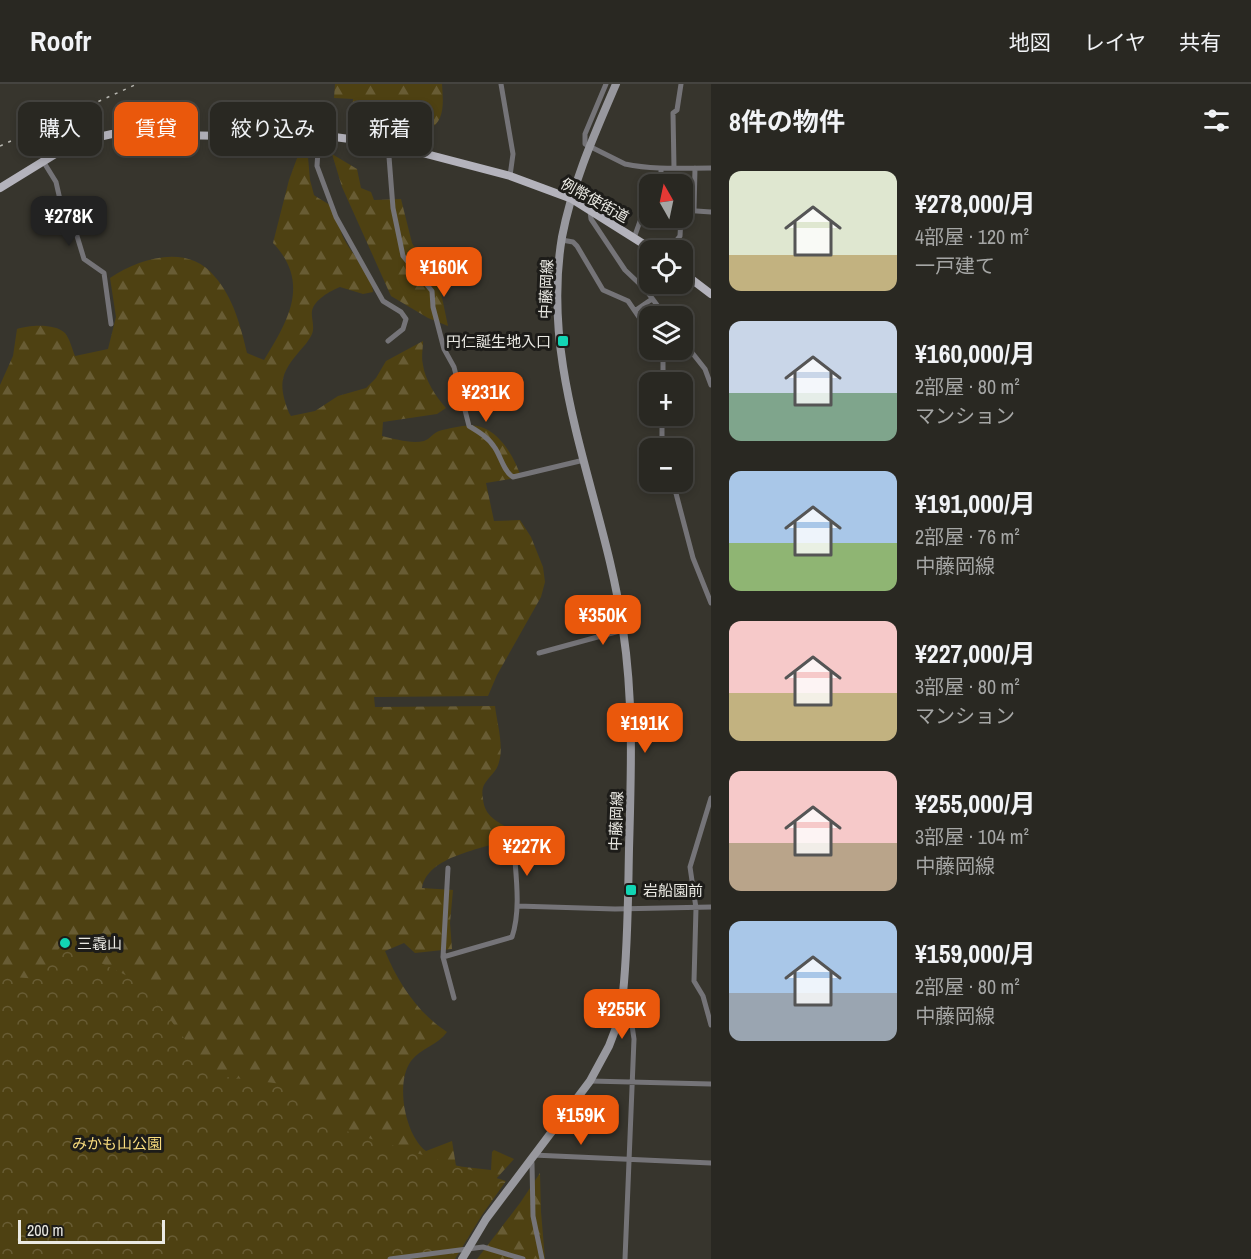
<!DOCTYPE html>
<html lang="ja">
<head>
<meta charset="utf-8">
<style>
	:root { --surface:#292822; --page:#35342f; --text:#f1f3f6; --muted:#a5a6a5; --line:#454440; --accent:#ea580c }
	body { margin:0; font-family:"Archivo Narrow","Noto Sans JP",sans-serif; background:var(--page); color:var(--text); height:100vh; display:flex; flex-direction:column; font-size:22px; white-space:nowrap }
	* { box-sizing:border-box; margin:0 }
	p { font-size:20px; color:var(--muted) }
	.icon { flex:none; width:33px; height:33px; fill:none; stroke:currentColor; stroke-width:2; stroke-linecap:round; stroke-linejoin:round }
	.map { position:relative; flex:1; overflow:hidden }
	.panel { display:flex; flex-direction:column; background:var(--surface); width:540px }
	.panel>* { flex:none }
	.top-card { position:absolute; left:18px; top:18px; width:570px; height:54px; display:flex; gap:12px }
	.needle { width:39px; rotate:351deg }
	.controls { position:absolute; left:639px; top:90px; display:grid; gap:12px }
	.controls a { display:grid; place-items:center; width:54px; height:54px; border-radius:12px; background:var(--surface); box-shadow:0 3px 9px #0003,0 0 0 2px var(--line); font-size:30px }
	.scale { position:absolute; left:18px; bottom:15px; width:147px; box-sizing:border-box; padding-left:6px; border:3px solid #eae9e3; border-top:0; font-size:16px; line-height:21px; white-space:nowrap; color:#eae9e3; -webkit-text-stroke:4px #1d1c19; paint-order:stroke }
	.price { position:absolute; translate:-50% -51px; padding:0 14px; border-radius:12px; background:var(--accent); color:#fff; font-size:20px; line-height:39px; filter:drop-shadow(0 2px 3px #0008) }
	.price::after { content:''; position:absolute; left:50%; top:36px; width:18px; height:14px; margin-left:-9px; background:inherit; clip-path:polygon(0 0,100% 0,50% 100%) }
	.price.selected { background:#222; color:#fff }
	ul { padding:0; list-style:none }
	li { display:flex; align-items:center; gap:18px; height:150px; padding:0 18px }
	li span { display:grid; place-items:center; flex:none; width:168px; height:120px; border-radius:12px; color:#555 }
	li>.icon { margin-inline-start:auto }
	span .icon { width:72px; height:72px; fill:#fffc; stroke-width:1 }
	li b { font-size:26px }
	h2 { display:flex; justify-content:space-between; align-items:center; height:72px; padding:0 18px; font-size:26px }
	.tag { padding:0 21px; border-radius:12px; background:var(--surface); box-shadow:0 3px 9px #0003,0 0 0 2px var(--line); font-size:21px; line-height:54px }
	.tag.selected { background:var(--accent); color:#fff }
	header { display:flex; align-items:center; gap:36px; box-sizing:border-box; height:84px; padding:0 30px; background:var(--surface); border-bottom:2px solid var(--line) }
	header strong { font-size:28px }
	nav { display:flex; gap:33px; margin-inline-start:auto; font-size:21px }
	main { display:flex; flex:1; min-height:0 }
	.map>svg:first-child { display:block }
	.forest { fill:url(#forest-firs) }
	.park { fill:url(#park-crowns) }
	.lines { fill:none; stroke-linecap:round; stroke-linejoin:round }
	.street { stroke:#757478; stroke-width:5 }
	.secondary { stroke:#98989e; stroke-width:8 }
	.primary { stroke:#b4b3bc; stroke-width:8 }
	.rail { stroke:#b6b5af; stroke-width:1.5; stroke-dasharray:3 6; stroke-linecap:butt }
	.poi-dot { fill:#12d5b4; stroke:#1d1c19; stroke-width:2 }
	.labels { text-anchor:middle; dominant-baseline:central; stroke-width:6; stroke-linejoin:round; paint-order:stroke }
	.street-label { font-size:15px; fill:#eae9e3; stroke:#1d1c19 }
	.poi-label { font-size:15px; fill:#eae9e3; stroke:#1d1c19; text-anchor:start }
	.park-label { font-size:15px; fill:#fadd7e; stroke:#1d1c19 }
</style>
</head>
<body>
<header>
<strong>Roofr</strong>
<nav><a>地図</a><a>レイヤ</a><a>共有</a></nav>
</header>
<main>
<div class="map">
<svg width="711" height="1175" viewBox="0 0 711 1175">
	<defs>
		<pattern id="forest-firs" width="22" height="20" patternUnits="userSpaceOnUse" patternTransform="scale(1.5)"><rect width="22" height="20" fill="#4e4112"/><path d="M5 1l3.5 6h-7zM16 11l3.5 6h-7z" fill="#685c34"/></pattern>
		<pattern id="park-crowns" width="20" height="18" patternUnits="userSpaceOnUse" patternTransform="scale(1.5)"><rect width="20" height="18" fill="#4e4112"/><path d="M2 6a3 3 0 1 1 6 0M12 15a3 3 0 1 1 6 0" fill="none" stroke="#685c34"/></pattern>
	</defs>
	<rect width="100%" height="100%" fill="#37352d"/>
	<!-- forest -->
	<path class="forest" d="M 335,0 L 442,0 C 443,17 446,37 428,46 L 360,38 L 351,34 L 353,15 L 334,14 Z
		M 300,66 L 308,73 L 310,96 L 314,111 C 320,116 328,118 333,125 C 339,133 339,145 344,155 C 353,172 372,190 373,208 L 363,210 L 340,203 C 330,207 314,216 312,227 C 311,235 315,242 312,250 C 309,257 303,263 298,269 C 279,291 279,303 289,329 L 291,332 L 315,327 L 338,312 L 366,304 L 376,294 L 386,277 L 423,257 C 423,265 421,273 423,281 C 425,296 436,313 446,324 L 437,330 L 383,338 L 382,352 C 395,355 411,360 424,357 C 430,355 433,349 439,347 C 451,344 469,339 481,343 C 501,349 515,375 521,393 L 486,399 L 494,437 L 520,436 L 531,453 L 543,483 L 545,498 L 541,513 L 497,591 L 488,612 L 374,613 L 375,623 L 495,622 C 497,639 504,662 499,678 C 497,688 488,693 484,701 C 482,705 482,710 483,715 C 485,736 502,738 516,750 L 516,752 C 490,765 428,769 422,804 L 453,806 L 450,839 L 452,865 L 415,869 L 404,859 L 385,867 C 398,899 418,929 447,948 C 438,961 421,964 411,977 C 395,999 405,1051 426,1067 L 452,1057 L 456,1082 L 491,1086 L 492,1068 L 494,1066 L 514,1075 L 495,1096 L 412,1175 L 0,1175 L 0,301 L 13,272 L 17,245 C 29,241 55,239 65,249 C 70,255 72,265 75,272 L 108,265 L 116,233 L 110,194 C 140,174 188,159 215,193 C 233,213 241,243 247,269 L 264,276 C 288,237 311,199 273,159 L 289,96 Z
		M 332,70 L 357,85 L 361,104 L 371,108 L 374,116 L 401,115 L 412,159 L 441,209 L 448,242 L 428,234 L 391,212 L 342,103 Z
		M 540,1089 L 541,1128 L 545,1175 L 477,1175 L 520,1119 Z"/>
	<!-- park -->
	<path class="park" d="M 62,860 L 144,900 L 211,991 L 282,1000 L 330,1042 L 506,1097 L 482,1131 L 455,1175 L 0,1175 L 0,892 L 39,895 Z"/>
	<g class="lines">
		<!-- street -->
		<path class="street" d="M 501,0 L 513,70 L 510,92
			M 606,0 L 585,50 L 585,60 L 625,80 C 654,86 682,84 711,84
			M 319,51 L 317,82 L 336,133 L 383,217 L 401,228 L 406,235 L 403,245 L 388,257
			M 388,60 L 393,124 L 403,172 L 432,207 L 433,223 L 437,238 L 444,265 L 454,283 L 469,342 C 479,348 489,354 495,364 C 501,373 504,388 513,393 L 584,376
			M 43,77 L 56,98 L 61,120 L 70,129 L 84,175 L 104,189 L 111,240
			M 674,84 L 673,29 L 677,26 L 681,0
			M 661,100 L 661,85
			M 682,126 L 711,128
			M 590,127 L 591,135 L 625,186 L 646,206 L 665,232
			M 694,127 L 695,84
			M 634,154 L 644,126 L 650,124
			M 562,156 L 573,158 L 577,162 L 603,206 L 628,217 L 650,249
			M 669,166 L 680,152 L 681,134
			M 636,226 L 652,215
			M 682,256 L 705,285 L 711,301
			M 660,266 L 663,275 L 663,298
			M 662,332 L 662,352 L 665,364
			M 673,398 L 693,474 L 711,519
			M 539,569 L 623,546
			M 711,714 L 690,783 L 696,824 L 694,897 L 703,912 L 711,941
			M 448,784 L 443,873 L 454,914
			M 517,822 L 615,825 L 711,823
			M 443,873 L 512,853 C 521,826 516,793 514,764
			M 623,909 L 629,921 L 634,955 L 625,1175
			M 590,997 L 711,1000
			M 533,1071 L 711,1079
			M 529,1077 L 532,1079 L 533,1132 L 542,1175
			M 390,1175 L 483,1163 L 523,1175"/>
		<!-- secondary -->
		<path class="secondary" d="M 462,1175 L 486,1135 L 590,997 L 609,962 L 617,941 L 623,909 C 628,861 628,813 629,765 C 631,692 634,619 623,546 C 605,415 539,289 562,153 C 572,100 595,49 616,0"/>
		<!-- primary -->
		<path class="primary" d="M 0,104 L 65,64 L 81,57 L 112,50 L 230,52 L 275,49 L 319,51 L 388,60 L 510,92 L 572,115 L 653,166
			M 682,188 L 711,210"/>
		<!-- rail -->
		<path class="rail" d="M 0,62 L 137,0"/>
	</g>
	<!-- markers -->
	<g class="poi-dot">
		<rect x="557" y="251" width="12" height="12" rx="3"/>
		<rect x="625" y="800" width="12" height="12" rx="3"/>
		<circle cx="65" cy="859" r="6"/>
	</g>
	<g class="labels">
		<!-- street labels -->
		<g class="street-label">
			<text transform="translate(595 116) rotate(29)">例幣使街道</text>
			<text transform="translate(546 205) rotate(-88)">中藤岡線</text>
			<text transform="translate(616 737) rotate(-88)">中藤岡線</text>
		</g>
		<!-- poi labels -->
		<g class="poi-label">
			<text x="551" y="257" text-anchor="end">円仁誕生地入口</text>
			<text x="643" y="806">岩船園前</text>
			<text x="77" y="859">三毳山</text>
		</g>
		<!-- park labels -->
		<g class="park-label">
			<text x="117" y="1059">みかも山公園</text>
		</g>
	</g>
</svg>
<div class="controls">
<a><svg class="needle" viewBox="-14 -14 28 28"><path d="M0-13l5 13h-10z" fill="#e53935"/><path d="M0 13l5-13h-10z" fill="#a5a6a5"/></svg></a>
<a><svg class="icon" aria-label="locate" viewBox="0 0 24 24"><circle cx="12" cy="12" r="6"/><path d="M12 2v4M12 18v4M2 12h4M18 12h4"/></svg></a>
<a><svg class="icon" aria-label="layers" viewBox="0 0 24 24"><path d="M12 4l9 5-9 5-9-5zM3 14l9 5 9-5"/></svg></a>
<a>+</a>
<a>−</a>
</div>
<div class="scale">200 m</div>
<b class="price selected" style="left:69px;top:163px">¥278K</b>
<b class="price" style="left:444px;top:214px">¥160K</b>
<b class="price" style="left:486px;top:339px">¥231K</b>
<b class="price" style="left:603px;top:562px">¥350K</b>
<b class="price" style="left:645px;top:670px">¥191K</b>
<b class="price" style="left:527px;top:793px">¥227K</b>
<b class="price" style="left:622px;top:956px">¥255K</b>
<b class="price" style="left:581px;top:1062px">¥159K</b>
<div class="top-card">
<a class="tag">購入</a>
<a class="tag selected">賃貸</a>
<a class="tag">絞り込み</a>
<a class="tag">新着</a>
</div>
</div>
<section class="panel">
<h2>8件の物件<svg class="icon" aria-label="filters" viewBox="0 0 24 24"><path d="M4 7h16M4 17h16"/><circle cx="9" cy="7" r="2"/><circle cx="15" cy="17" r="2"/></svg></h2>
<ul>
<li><span style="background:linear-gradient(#dfe7d0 70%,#c2b280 0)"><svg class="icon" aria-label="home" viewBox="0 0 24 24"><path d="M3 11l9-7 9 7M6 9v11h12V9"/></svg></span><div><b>¥278,000/月</b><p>4部屋 · 120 m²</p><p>一戸建て</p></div></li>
<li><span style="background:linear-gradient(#c9d6e8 60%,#7fa58c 0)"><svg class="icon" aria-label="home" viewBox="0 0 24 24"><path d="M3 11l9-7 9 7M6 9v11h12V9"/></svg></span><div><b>¥160,000/月</b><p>2部屋 · 80 m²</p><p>マンション</p></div></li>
<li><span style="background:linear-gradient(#a9c7e8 60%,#8fb573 0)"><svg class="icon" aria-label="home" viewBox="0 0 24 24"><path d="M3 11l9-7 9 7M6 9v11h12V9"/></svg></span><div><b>¥191,000/月</b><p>2部屋 · 76 m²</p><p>中藤岡線</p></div></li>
<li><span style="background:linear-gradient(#f6c9c9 60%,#c2b280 0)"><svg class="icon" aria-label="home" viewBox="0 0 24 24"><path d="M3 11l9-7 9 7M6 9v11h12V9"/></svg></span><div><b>¥227,000/月</b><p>3部屋 · 80 m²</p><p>マンション</p></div></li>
<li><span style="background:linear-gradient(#f6c9c9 60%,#b9a48a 0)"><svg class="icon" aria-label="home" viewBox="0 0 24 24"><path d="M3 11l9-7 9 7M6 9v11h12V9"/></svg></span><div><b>¥255,000/月</b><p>3部屋 · 104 m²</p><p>中藤岡線</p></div></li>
<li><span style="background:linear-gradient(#a9c7e8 60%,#9aa5b1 0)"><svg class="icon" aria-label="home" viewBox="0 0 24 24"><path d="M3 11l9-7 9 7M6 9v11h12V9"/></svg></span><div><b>¥159,000/月</b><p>2部屋 · 80 m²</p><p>中藤岡線</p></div></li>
</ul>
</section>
</main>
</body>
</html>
